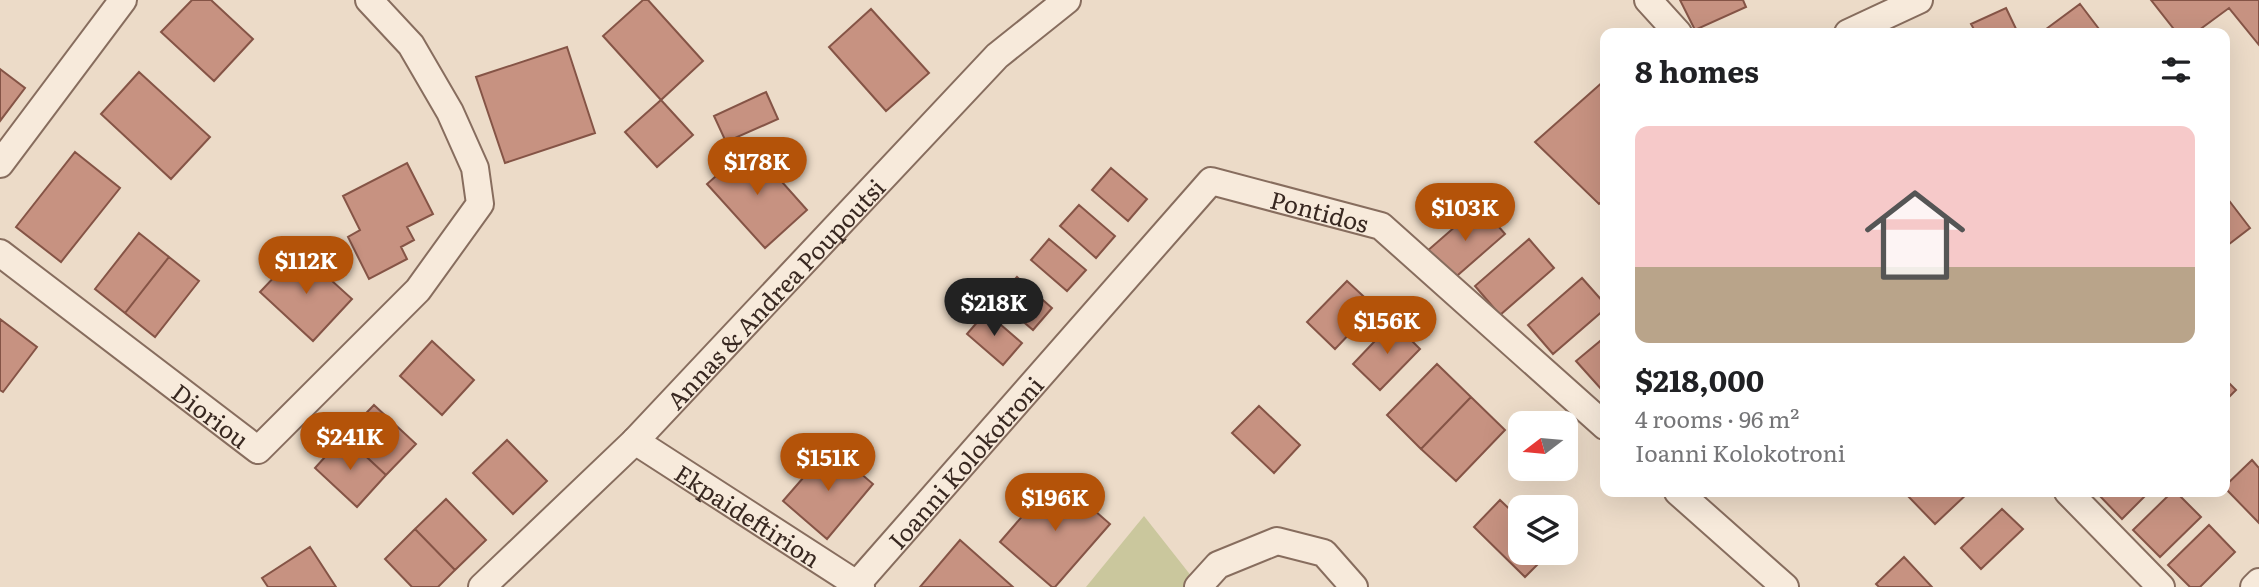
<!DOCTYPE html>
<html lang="en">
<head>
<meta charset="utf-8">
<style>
	:root { --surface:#fff; --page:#f6f6f6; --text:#202124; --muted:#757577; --line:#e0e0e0; --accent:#b45309 }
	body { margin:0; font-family:Literata,serif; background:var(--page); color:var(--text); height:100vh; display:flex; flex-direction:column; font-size:26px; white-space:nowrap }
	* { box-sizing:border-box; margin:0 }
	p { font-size:23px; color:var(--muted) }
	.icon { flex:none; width:38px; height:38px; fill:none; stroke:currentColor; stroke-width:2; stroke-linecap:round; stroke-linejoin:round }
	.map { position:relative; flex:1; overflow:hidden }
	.details { position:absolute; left:1600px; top:28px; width:630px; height:469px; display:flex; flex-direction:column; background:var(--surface); border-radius:14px; box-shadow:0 7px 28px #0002 }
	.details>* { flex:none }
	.needle { width:46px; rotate:254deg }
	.tools { position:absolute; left:1508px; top:411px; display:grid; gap:14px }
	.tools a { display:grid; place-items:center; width:70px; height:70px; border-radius:14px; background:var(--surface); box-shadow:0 7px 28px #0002; font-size:35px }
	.price { position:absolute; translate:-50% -60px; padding:0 16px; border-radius:24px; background:var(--accent); color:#fff; font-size:23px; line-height:46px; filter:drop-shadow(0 2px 4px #0008) }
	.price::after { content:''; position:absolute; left:50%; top:42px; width:21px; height:16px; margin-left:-10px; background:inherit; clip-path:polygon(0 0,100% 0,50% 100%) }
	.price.current { background:#222; color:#fff }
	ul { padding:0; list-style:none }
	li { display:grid; align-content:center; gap:14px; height:371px; padding:0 35px }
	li+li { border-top:2px solid var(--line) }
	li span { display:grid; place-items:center; height:217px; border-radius:14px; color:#555 }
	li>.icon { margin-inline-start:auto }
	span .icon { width:126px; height:126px; fill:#fffc; stroke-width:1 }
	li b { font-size:30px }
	h2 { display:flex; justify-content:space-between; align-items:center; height:84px; padding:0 35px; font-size:30px }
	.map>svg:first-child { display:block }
	.green { fill:#cac79d }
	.building { fill:#c79281; stroke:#855446; stroke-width:2 }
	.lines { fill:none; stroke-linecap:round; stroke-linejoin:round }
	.minor-casing { stroke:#876d5e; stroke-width:30 }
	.minor { stroke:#f7eadb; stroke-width:26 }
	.labels { text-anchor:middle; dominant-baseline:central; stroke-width:5; stroke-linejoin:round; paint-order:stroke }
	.street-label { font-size:24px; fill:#382821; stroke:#f4e7d8 }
</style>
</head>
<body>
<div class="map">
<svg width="2259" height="587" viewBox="0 0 2259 587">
	<rect width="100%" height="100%" fill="#ecdbc8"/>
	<!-- green -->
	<path class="green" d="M 1144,516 L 1192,577 L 1183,587 L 1086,587 Z"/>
	<!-- building -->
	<path class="building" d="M 192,0 L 211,0 L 253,39 L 214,81 L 161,32 Z
		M 643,0 L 648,0 L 703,61 L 661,100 L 603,36 Z
		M 1680,0 L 1743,0 L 1746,7 L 1695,30 Z
		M 2151,0 L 2259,0 L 2259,45 L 2229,8 L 2195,33 L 2177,33 Z
		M 2080,4 L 2102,33 L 2043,33 L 2042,32 Z
		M 2006,8 L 2018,33 L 1976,33 L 1971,24 Z
		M 871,9 L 929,73 L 886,111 L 829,47 Z
		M 567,47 L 595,133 L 505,163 L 476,77 Z
		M 0,69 L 25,88 L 0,121 Z
		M 139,72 L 210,137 L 171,179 L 101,114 Z
		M 1605,80 L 1605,199 L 1599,204 L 1535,142 Z
		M 766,92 L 778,119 L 726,142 L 714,116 Z
		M 661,100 L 693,135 L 657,167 L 625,132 Z
		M 750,146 L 807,210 L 765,248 L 707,184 Z
		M 75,152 L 120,188 L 61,262 L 16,227 Z
		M 407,163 L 433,214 L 407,227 L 414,240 L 401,247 L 407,259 L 369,279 L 348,237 L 360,230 L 343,196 Z
		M 1111,168 L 1147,199 L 1128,221 L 1092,190 Z
		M 2224,194 L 2250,228 L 2224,248 Z
		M 1079,205 L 1115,236 L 1096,258 L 1060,226 Z
		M 1480,205 L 1505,234 L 1451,281 L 1426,252 Z
		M 139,233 L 169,257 L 125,313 L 95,289 Z
		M 1049,239 L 1086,270 L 1067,291 L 1031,260 Z
		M 1529,239 L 1554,268 L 1500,315 L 1475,286 Z
		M 299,251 L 352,299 L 313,341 L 260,292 Z
		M 169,257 L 199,281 L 155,337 L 125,313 Z
		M 1017,277 L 1052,308 L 1033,330 L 997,299 Z
		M 1582,278 L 1605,304 L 1605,309 L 1553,354 L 1528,325 Z
		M 1347,281 L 1375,307 L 1335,349 L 1307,322 Z
		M 986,312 L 1022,343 L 1003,365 L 967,334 Z
		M 0,319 L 37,347 L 3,392 L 0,390 Z
		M 1393,322 L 1420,349 L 1380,390 L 1353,364 Z
		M 1605,337 L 1605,387 L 1602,390 L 1576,361 Z
		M 432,341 L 474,380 L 442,415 L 400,376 Z
		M 1437,364 L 1471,397 L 1421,449 L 1387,415 Z
		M 2224,378 L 2236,390 L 2224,402 Z
		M 1471,397 L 1505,430 L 1456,481 L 1421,449 Z
		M 374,405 L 416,444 L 386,475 L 344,436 Z
		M 1259,406 L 1300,445 L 1274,473 L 1232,433 Z
		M 344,436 L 386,475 L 357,507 L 315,468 Z
		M 507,440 L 547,481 L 513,514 L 473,473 Z
		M 830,447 L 873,484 L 827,539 L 783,501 Z
		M 2252,460 L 2259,468 L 2259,523 L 2224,487 Z
		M 1056,477 L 1110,524 L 1055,587 L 1052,587 L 1000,542 Z
		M 1904,492 L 1969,492 L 1935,524 Z
		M 2096,492 L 2149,492 L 2122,519 Z
		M 2172,492 L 2176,492 L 2201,517 L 2160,557 L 2133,530 Z
		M 446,499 L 486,540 L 455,570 L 415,529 Z
		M 1500,500 L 1521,520 L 1521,553 L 1549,553 L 1525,577 L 1474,527 Z
		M 2002,509 L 2023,529 L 1981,569 L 1961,548 Z
		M 2209,525 L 2235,552 L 2200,587 L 2190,587 L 2168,565 Z
		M 415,529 L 455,570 L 438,587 L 412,587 L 385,559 Z
		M 960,540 L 1013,587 L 920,587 Z
		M 310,547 L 336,587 L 268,587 L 262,578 Z
		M 1904,557 L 1932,587 L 1879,587 L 1876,584 Z"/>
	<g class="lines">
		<defs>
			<g id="minor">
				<path d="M 1648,0 L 1678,33"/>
				<path d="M 1848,33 L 1919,0"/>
				<path d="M 0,164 L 123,0"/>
				<path id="s1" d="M 0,253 L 258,450 L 418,290 L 480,204 L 475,168 L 450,112 L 411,45 L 369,0"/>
				<path id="s2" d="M 635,441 L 861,587"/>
				<path d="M 1678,492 L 1785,587"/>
				<path d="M 2068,492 L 2161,587"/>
				<path id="s3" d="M 857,584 L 1211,181 L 1381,226 L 1605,426"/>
				<path id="s4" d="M 482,587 L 635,441 L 997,56 L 1067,0"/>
				<path d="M 1198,587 L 1218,565 L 1277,541 L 1324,553 L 1354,587"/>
				<path d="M 2254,587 L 2259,582"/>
			</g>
		</defs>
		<!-- minor casing -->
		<use href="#minor" class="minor-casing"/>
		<!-- minor -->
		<use href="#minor" class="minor"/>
	</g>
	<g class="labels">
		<!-- street labels -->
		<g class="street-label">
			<text stroke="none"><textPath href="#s3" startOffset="649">Pontidos</textPath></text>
			<text stroke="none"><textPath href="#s4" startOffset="415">Annas &amp; Andrea Poupoutsi</textPath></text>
			<text stroke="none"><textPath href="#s1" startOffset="266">Dioriou</textPath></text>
			<text stroke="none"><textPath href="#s3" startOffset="163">Ioanni Kolokotroni</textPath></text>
			<text stroke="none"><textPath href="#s2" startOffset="135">Ekpaideftirion</textPath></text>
		</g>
	</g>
</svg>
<div class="tools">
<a><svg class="needle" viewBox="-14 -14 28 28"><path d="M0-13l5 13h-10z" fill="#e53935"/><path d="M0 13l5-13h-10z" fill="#757577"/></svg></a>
<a><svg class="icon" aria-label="layers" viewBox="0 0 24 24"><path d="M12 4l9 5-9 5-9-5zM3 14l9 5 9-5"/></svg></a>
</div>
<b class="price" style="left:757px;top:197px">$178K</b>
<b class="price" style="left:1465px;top:243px">$103K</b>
<b class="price" style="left:306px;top:296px">$112K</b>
<b class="price current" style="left:994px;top:338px">$218K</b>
<b class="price" style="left:1387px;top:356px">$156K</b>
<b class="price" style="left:350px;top:472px">$241K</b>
<b class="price" style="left:828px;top:493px">$151K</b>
<b class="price" style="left:1055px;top:533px">$196K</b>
<section class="details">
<h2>8 homes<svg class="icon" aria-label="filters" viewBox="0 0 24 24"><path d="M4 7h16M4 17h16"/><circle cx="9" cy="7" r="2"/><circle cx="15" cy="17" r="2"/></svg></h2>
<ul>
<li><span style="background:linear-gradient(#f6c9c9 65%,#b9a48a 0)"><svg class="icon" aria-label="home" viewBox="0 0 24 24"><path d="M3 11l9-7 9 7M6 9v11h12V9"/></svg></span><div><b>$218,000</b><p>4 rooms · 96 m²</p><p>Ioanni Kolokotroni</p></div></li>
</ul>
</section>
</div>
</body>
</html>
